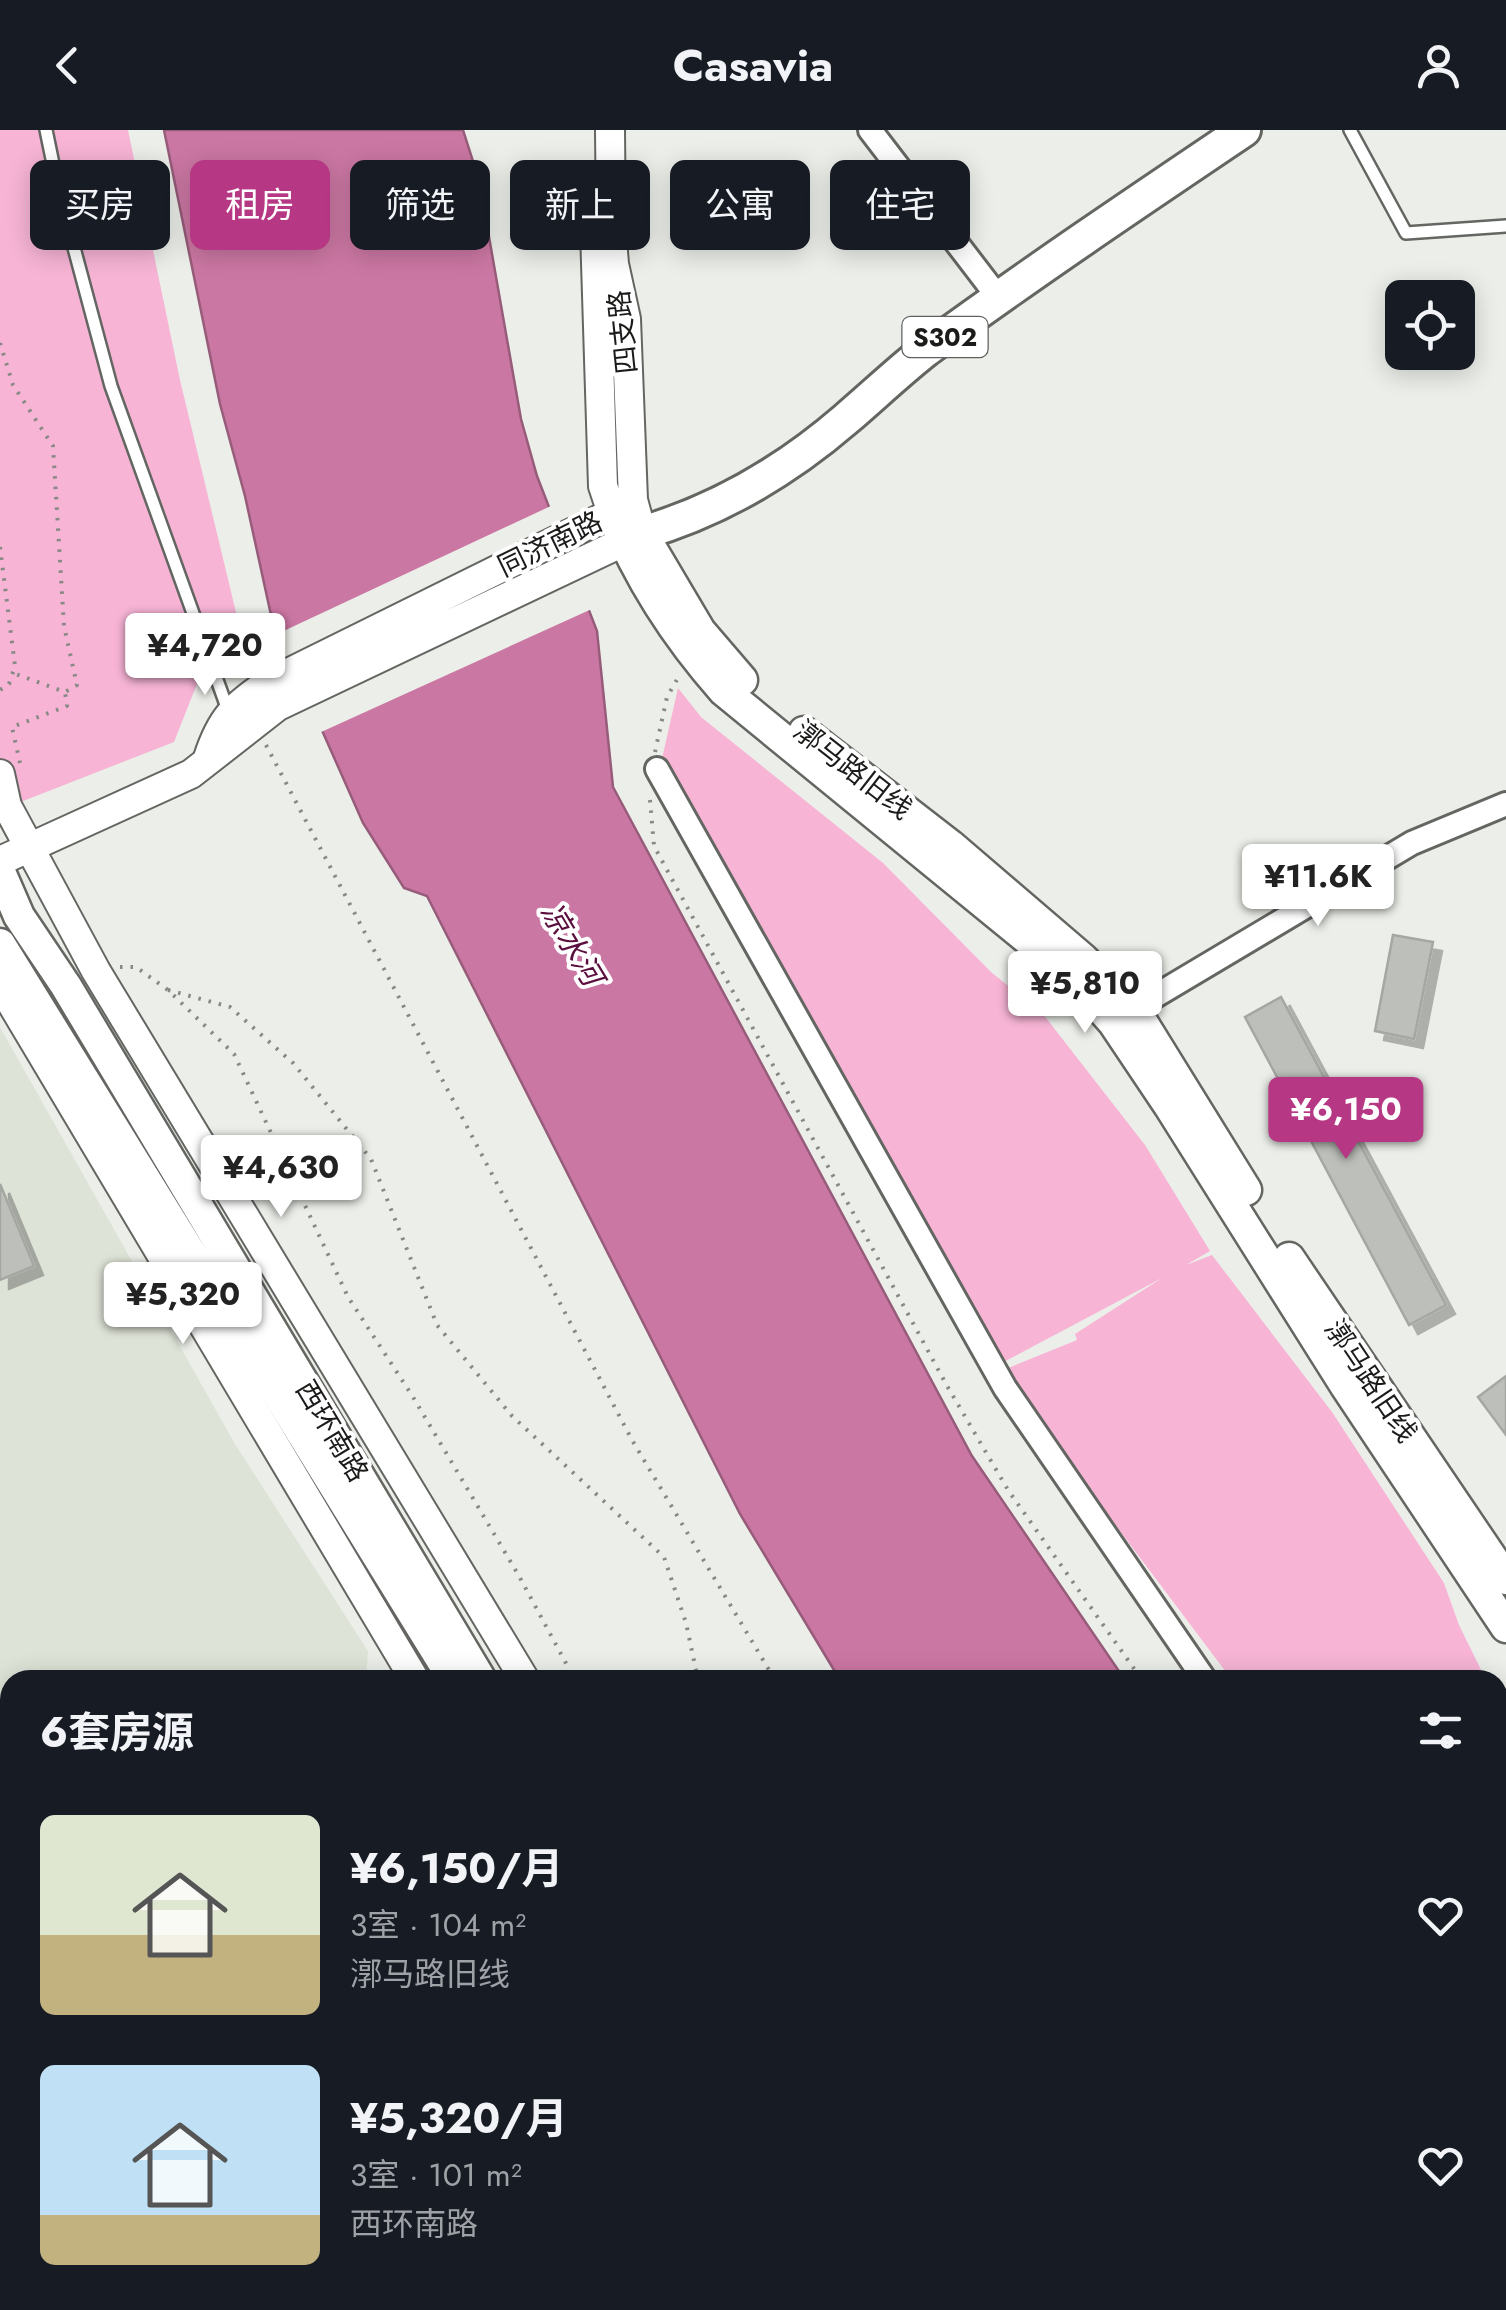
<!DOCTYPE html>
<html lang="zh">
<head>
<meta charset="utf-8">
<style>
	:root { --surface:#171b24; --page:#242831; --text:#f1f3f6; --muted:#9ea1a6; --accent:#b63783 }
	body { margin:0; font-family:Jost,"Noto Sans SC",sans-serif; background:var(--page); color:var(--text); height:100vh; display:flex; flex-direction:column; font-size:38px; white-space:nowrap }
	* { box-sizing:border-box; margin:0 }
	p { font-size:32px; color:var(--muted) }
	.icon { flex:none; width:55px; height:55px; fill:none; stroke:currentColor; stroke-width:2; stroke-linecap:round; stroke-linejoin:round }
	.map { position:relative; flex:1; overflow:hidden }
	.side { position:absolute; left:0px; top:1540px; width:1508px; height:640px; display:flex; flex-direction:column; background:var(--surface); border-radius:30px 30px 0 0; box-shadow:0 5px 25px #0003 }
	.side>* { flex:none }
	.hud { position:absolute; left:30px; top:30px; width:1000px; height:90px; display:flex; gap:20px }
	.buttons { position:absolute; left:1385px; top:150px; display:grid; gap:20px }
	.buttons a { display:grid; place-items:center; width:90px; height:90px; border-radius:15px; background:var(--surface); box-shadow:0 5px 25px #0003; font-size:50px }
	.price { position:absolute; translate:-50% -85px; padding:0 22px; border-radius:10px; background:#fff; color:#222; font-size:32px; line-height:65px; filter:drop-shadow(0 2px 5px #0008) }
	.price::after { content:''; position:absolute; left:50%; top:60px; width:30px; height:22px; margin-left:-15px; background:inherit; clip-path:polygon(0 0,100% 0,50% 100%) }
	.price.active { background:var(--accent); color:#fff }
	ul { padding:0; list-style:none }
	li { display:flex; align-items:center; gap:30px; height:250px; padding:0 40px }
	li span { display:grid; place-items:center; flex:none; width:280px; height:200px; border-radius:15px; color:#555 }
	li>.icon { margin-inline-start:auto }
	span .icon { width:120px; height:120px; fill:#fffc; stroke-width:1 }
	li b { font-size:42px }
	h2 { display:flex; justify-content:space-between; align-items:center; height:120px; padding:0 40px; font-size:42px }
	.pill { padding:0 35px; border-radius:15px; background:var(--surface); box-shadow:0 5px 25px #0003; font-size:35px; line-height:90px }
	.pill.active { background:var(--accent); color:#fff }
	header { display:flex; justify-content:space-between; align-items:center; height:130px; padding:0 40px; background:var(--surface); font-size:45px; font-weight:700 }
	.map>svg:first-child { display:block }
	.built { fill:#dee3d7 }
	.green { fill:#f7b4d5 }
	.water { fill:#cb77a3; stroke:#965c7a; stroke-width:2.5 }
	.pier { fill:#ecefe9 }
	.building { fill:#bdbfba; stroke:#a4a7a2; stroke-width:2.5; filter:url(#shadow) }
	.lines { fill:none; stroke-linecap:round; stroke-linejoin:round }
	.service-casing { stroke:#646662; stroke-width:16 }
	.minor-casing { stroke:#646662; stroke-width:28 }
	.tertiary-casing { stroke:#646662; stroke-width:32 }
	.secondary-casing { stroke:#646662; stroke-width:35 }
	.primary-casing { stroke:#646662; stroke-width:38 }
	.path { stroke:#878985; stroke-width:4; stroke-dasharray:2.5 8; stroke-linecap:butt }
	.service { stroke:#fff; stroke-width:11 }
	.minor { stroke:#fff; stroke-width:22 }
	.tertiary { stroke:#fff; stroke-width:28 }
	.secondary { stroke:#fff; stroke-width:30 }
	.primary { stroke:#fff; stroke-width:32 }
	.labels { text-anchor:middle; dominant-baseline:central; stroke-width:8; stroke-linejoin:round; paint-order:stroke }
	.shield { fill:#fff; stroke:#5f605f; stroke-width:2.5 }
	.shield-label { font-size:25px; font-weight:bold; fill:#1b1c1a }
	.street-label { font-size:28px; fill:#1b1c1a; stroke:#fff }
	.water-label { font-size:30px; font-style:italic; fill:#5b0f3e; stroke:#fff }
</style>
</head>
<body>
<header><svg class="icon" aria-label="back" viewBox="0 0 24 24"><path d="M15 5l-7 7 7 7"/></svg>Casavia<svg class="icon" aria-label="person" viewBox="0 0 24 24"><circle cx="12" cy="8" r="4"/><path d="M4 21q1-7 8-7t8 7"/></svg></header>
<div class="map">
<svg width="1506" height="2180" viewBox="0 0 1506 2180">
	<defs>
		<filter id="shadow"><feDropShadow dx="9" dy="9" stdDeviation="0" flood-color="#0004"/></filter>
	</defs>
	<rect width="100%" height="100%" fill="#ecefe9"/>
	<!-- built -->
	<path class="built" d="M 0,897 L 235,1314 L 368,1521 L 366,1550 L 10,1550 L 10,1718 L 0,1722 Z"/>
	<!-- green -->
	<path class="green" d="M 0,0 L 128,0 L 180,250 L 241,503 L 210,521 L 174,612 L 18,673 L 0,666 Z
		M 678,558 L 701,587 L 883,733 L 991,842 L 1043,884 L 1145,1015 L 1210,1121 L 1186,1135 L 1212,1125 L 1332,1282 L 1444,1453 L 1459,1495 L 1486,1550 L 1232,1550 L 1068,1332 L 1008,1238 L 1077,1210 L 1075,1204 L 1162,1148 L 1000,1234 L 661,633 Z
		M 591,2170 L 753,2170 L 759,2180 L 571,2180 Z
		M 905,2170 L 1240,2170 L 1246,2180 L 911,2180 Z"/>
	<!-- water -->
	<path class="water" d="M 164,0 L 463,0 L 479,50 L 521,289 L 537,346 L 597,501 L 613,657 L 972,1326 L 1125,1550 L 840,1550 L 740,1384 L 427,766 L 404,758 L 363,693 L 271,485 L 245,366 L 220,274 Z
		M 1498,2056 L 1506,2069 L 1506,2180 L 1246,2180 L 1240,2170 L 1498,2170 Z"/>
	<!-- pier -->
	<path class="pier" d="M 553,375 L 594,478 L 319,603 L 275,505 Z"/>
	<!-- building -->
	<path class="building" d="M 1393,805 L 1433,812 L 1414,909 L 1375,901 Z
		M 1281,867 L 1446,1175 L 1409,1195 L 1245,887 Z
		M 0,1054 L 34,1136 L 0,1150 Z
		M 1506,1246 L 1506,1305 L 1478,1267 Z
		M 0,2070 L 10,2094 L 10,2170 L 42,2170 L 46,2180 L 0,2180 Z"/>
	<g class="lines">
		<defs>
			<path id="service" d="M 46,0 L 58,58 L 111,256 L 229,583
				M 1350,0 L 1406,103 L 1506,96
				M 0,1951 L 10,1974
				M 93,2170 L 97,2180"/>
			<path id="minor" d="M 870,0 L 998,167
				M 657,639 L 1005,1258 L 1205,1550
				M 1120,887 L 1412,713 L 1506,674
				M 0,1766 L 10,1762"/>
			<path id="tertiary" d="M 610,0 L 611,97 L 614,134 L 626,189 L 633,370 L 642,403
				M 595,101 L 603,356 L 612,383
				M 208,628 C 221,588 234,576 268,553 L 612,383
				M 0,644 L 7,676 L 96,841 L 525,1550
				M 0,731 L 191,644 L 278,576 L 642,403
				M 0,854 L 415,1550
				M 772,2170 L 778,2180
				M 886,2170 L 891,2180
				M 406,2180 L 425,2170
				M 473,2180 L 492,2170"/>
			<path id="secondary" d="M 612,383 C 639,450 676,507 724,561 L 1030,811 L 1081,856 L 1113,892 L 1170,977 L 1345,1255 L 1506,1497
				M 642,403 L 700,501 L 742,550
				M 804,602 L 950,715 L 1083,829 L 1134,879 L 1246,1060
				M 0,742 L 19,786 L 66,856 L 481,1550
				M 0,814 L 454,1550
				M 1289,1128 L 1506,1449
				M 1498,1615 L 1506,1612
				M 1498,1645 L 1506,1641
				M 817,2170 L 823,2180
				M 851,2170 L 856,2180"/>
			<path id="primary" d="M 642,403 C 717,381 787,340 846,289 C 873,266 898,242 926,220 C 1030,144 1137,72 1244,0"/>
		</defs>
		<!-- service casing -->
		<use href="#service" class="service-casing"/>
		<!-- minor casing -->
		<use href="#minor" class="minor-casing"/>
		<!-- tertiary casing -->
		<use href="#tertiary" class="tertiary-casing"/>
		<!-- secondary casing -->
		<use href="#secondary" class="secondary-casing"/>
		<!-- primary casing -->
		<use href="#primary" class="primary-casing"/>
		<!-- path -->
		<path class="path" d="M 0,213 L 13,255 L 53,316 L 64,496 L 77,555 L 65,562 L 13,543
			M 0,417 L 15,536 L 9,554 L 0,560
			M 266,615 L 632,1310 L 775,1550
			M 655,622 L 667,567 L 679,546
			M 20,633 L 12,597 L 67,576 L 65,562
			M 650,670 L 654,716 L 946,1254 L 1008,1360 L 1142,1550
			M 120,837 L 136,837 L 168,860 L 234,924 L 348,1167 L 413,1267 L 519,1446 L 575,1550
			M 168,860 L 230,877 L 293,933 L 371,1029 L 437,1195 L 512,1286 L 664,1427 L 686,1493 L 698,1550
			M 1498,1907 L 1506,1920
			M 1498,2030 L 1506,2044
			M 1143,2170 L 1146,2180"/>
		<!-- service -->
		<use href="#service" class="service"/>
		<!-- minor -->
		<use href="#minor" class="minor"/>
		<!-- tertiary -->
		<use href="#tertiary" class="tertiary"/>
		<!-- secondary -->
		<use href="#secondary" class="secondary"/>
		<!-- primary -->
		<use href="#primary" class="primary"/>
	</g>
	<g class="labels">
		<!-- shield labels -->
		<rect class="shield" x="902.5" y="187" width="85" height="40" rx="8"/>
		<g class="shield-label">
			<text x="945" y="207">S302</text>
		</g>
		<!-- street labels -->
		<g class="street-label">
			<text transform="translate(623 202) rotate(-96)">四支路</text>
			<text transform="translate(550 414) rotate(-26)">同济南路</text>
			<text transform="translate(853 640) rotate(38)">漷马路旧线</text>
			<text transform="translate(1371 1251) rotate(56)">漷马路旧线</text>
			<text transform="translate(332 1301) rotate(59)">西环南路</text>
		</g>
		<!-- water labels -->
		<g class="water-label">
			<text transform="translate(572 814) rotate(59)">凉水河</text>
		</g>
	</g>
</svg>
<div class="buttons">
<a><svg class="icon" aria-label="locate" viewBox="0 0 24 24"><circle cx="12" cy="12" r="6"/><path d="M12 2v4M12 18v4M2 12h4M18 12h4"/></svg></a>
</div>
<b class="price" style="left:205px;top:568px">¥4,720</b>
<b class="price" style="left:1318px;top:799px">¥11.6K</b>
<b class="price" style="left:1085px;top:906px">¥5,810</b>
<b class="price active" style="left:1346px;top:1032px">¥6,150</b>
<b class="price" style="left:281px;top:1090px">¥4,630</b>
<b class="price" style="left:183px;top:1217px">¥5,320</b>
<div class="hud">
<a class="pill">买房</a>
<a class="pill active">租房</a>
<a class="pill">筛选</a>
<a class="pill">新上</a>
<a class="pill">公寓</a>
<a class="pill">住宅</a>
</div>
<section class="side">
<h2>6套房源<svg class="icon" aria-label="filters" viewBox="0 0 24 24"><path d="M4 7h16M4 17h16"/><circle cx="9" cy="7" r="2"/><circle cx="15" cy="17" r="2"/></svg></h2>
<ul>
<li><span style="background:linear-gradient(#dfe7d0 60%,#c2b280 0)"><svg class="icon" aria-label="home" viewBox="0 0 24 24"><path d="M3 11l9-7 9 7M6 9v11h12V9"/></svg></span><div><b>¥6,150/月</b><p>3室 · 104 m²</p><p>漷马路旧线</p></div><svg class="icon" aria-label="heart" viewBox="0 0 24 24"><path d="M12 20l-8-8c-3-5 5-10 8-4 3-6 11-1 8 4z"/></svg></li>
<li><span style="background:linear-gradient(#bfe0f5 75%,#c2b280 0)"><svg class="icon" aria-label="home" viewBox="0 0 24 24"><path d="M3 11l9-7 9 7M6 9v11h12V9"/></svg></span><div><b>¥5,320/月</b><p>3室 · 101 m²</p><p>西环南路</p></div><svg class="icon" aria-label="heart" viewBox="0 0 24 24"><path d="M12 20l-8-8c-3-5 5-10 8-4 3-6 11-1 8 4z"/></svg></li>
</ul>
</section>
</div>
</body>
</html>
